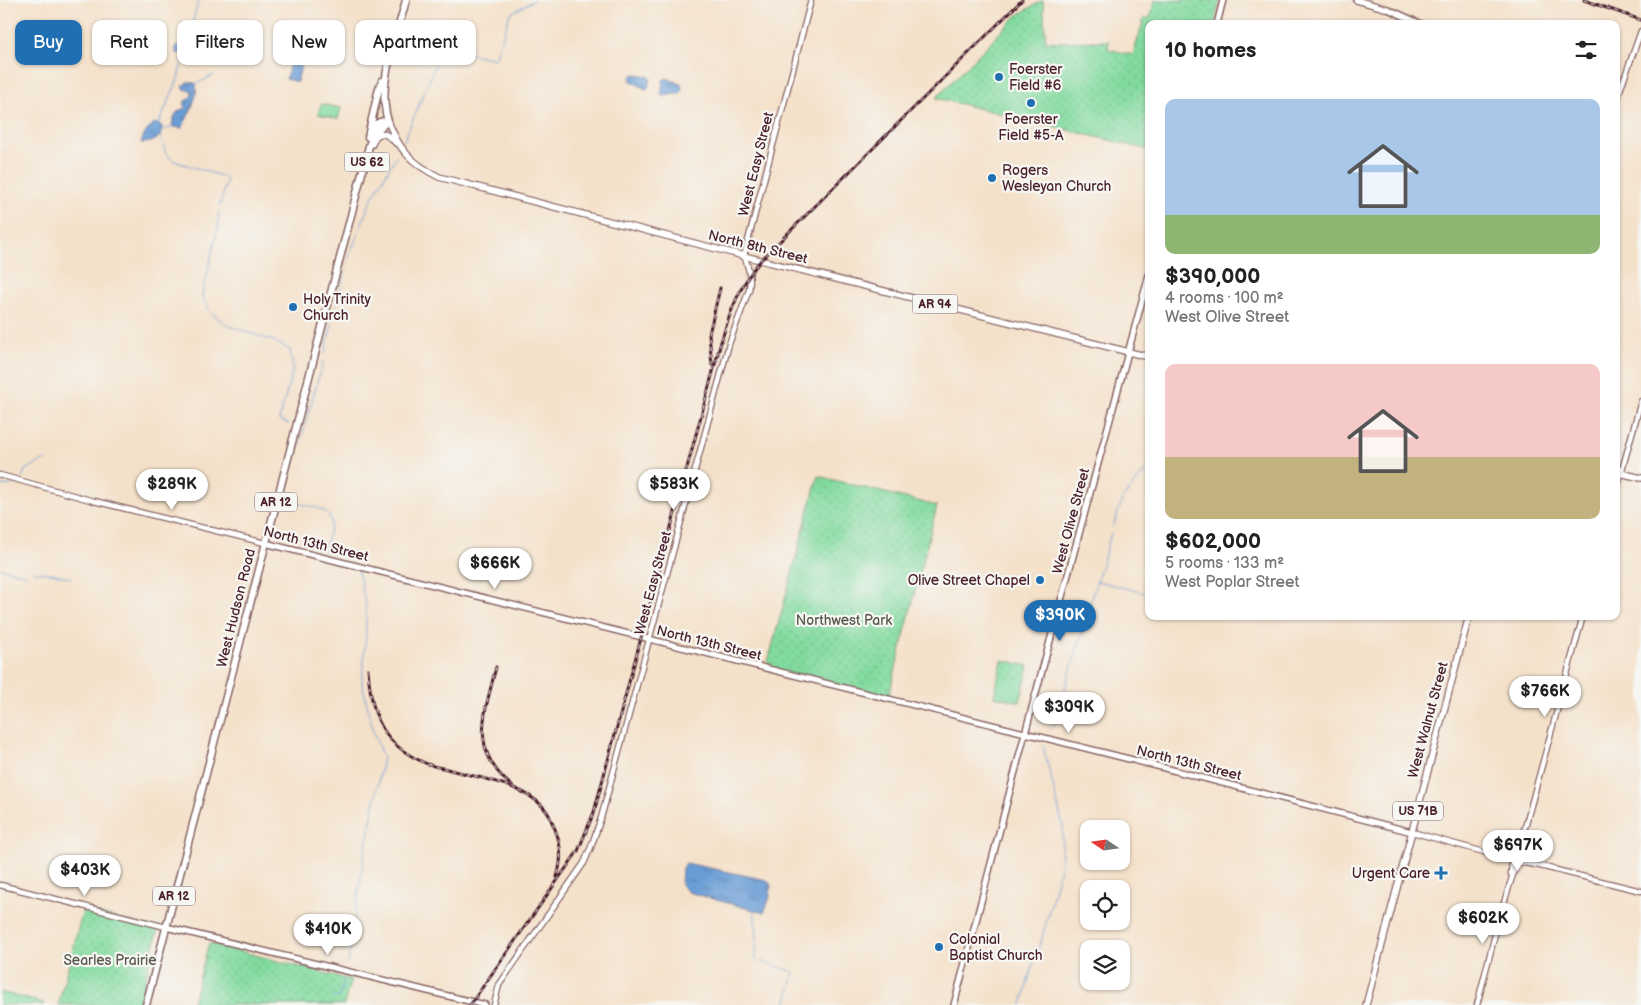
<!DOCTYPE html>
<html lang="en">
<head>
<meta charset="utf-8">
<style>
	:root { --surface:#fff; --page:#f6f6f6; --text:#222; --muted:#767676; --accent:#1f6fb2 }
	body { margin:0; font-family:"Balsamiq Sans",sans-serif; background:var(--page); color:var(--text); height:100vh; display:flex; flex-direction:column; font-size:19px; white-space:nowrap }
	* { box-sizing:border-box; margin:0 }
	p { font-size:16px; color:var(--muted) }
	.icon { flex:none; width:28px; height:28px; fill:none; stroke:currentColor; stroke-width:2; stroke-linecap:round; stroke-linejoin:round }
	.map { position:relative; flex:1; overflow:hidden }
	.side { position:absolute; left:1145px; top:20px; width:475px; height:600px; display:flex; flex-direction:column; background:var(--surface); border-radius:10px; box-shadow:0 1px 4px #0004 }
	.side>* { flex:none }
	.guide { position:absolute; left:15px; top:20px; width:475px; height:45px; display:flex; gap:10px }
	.needle { width:32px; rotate:283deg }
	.tools { position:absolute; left:1080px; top:820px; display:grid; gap:10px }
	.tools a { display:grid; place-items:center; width:50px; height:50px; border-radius:10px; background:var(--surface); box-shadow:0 1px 4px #0004; font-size:25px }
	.price { position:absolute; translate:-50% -42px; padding:0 11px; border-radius:18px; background:#fff; color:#222; font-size:16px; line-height:32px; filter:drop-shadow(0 1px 2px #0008) }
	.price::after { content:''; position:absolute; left:50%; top:30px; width:15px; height:11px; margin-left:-8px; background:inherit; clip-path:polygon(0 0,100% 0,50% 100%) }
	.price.current { background:var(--accent); color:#fff }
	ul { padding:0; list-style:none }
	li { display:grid; align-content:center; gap:10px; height:265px; padding:0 20px }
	li span { display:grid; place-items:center; height:155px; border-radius:10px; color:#555 }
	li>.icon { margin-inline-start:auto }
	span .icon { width:90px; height:90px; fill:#fffc; stroke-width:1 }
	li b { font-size:21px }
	h2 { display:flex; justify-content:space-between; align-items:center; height:60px; padding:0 20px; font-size:21px }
	.pill { padding:0 18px; border-radius:10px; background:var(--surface); box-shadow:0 1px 4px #0004; font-size:18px; line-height:45px }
	.pill.current { background:var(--accent); color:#fff }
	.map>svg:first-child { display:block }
	.grass { fill:#81da9f; stroke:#667c65 }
	.park { fill:url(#park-dots); stroke:#667c65 }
	.water { fill:url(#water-ripples); stroke:#5a5e80 }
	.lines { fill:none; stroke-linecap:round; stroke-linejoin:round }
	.stream { stroke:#6a9dd5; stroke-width:1 }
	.tertiary-casing { stroke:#866363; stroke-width:7 }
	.secondary-casing { stroke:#866363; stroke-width:8 }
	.primary-casing { stroke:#866363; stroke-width:8 }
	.trunk-casing { stroke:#866363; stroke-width:9 }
	.tertiary { stroke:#fff; stroke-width:4.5 }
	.secondary { stroke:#fff; stroke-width:5 }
	.primary { stroke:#fff; stroke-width:5.5 }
	.trunk { stroke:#fff; stroke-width:6 }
	.rail-casing { stroke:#4a1f2b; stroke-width:3 }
	.rail { stroke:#f6f6f2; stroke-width:1; stroke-dasharray:4; stroke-linecap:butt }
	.poi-dot { fill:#1f6fb2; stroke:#f6f6f2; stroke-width:2 }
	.labels { text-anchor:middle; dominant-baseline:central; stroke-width:4.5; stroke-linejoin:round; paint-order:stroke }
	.shield { fill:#f6f6f2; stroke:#7e6067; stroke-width:1 }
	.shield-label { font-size:12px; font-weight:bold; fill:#4a1f2b }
	.poi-label { font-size:14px; fill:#4a1f2b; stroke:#f6f6f2; text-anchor:start }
	.street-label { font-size:14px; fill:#4a1f2b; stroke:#f6f6f2 }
	.park-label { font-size:14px; fill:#5a574e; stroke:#f6f6f2 }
</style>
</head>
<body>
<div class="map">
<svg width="1641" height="1005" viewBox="0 0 1641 1005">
	<defs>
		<pattern id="park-dots" width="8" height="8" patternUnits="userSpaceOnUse" patternTransform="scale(1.25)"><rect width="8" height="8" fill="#81da9f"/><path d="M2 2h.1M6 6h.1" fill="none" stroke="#71bb89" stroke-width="1.8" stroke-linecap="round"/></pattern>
		<pattern id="water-ripples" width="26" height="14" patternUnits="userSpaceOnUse" patternTransform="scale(1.25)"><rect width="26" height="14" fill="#6a9dd5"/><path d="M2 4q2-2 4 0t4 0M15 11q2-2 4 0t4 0" fill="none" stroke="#597fad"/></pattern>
	</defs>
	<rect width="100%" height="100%" fill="#f6f6f2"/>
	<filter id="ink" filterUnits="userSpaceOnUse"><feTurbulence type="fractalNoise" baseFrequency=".02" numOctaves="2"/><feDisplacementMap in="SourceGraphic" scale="10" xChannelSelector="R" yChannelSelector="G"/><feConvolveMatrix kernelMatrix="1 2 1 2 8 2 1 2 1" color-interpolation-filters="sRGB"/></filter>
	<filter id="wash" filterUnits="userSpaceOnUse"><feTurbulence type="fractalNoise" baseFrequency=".0096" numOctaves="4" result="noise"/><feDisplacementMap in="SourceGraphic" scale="20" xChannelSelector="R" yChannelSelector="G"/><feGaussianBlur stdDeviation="1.12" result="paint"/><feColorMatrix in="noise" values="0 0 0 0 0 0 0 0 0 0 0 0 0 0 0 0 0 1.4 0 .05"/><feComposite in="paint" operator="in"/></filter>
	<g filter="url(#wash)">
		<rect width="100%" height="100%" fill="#f4e1ca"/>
		<!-- grass -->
		<path class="grass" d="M 321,104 L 341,108 L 338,119 L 318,114 Z
			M 0,992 L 44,1003 L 43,1005 L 0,1005 Z"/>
		<!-- park -->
		<path class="park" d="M 1043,0 L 1046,42 L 1109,41 L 1108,49 L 1133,55 L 1144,18 L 1149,19 L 1155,0 L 1220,0 L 1214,24 L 1149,24 L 1149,150 L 936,98 L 1016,16 Z
			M 818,476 L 937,506 L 888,699 L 766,669 Z
			M 1002,660 L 1029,666 L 1020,702 L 994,696 Z
			M 83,910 L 156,928 L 158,931 L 139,1005 L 58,1005 Z
			M 209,943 L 351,980 L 344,1005 L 192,1005 Z"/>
		<!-- water -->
		<path class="water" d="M 181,42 L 190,45 L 194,44 L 202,51 L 200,54 C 196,55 181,55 177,53 L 175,50 L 176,47 Z
			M 293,51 L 299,52 L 300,57 L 303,59 L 297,82 L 286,79 Z
			M 635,74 L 649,76 L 651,78 L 647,90 L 630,80 L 631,76 Z
			M 667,78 L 681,84 L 682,90 L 680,94 C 672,93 668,97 661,96 L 663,80 Z
			M 187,82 L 195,83 C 201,93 187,118 182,128 L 173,127 L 172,124 C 175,115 176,110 186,108 L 184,105 L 185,101 C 189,99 193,96 192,91 L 184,89 L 183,86 Z
			M 154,123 L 162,126 C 162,140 153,143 141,143 C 142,136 149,128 154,123 Z
			M 686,863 L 767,880 L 771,885 L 770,897 L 764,913 L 688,892 L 681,885 L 682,867 Z"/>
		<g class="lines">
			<!-- stream -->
			<path class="stream" d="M 186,45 L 199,0
				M 196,86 L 196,84 L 214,75
				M 158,125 L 177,82 L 184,54
				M 162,131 L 174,126
				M 160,134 L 166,154 L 174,161 L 227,178 L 220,206
				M 404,141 L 442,49 L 449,49 L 495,59 L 510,14 L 534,0
				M 219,212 L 218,228 L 202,296 L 210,311 L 226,325 L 274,341 L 290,350 L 293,369 L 279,420 L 289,424
				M 333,317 L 350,254 L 371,200 L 397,155
				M 325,354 L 332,323
				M 323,362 L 286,491 C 287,492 289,498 290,498 C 300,509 330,503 331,523 C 331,531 326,542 323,550 L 326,552 L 357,560
				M 22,478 L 25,470 L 45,460
				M 0,486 L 16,484
				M 1123,498 L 1149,466
				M 1113,527 L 1122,501
				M 0,568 L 27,575
				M 33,572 L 51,573 L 71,578
				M 1097,581 L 1149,594
				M 1089,607 L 1111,534
				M 1050,729 L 1054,725 L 1088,613
				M 754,911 L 757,933 L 756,960 L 794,972 L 786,1005
				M 348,962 L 364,857 L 383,758 L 373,731 L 362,683 L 366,633 L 366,607 L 358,570
				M 332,997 L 339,997 L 344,980
				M 1022,1005 L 1029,977 L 1042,938 L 1061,865 L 1063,826 L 1043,746"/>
		</g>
	</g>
	<g filter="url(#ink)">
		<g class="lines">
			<defs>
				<path id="tertiary" d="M 1618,96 L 1641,31
					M 0,475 L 94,501 L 265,543
					M 1616,492 L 1641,401
					M 1412,832 L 1509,859 L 1512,861 L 1511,874
					M 1490,852 L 1493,851 L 1514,856 L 1518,848
					M 1533,863 L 1522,860 L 1519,857 L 1522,838 L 1583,616
					M 0,885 L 166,927
					M 494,1005 L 499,985 L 584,863 L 591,847 L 601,818 L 729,344 L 749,290 C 751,278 749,267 744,256 L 811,0
					M 1477,1005 L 1500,915 L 1517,862 L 1536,865 L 1641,891"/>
				<path id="secondary" d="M 1356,0 L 1388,9 L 1421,24
					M 1217,24 L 1223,0
					M 1616,95 L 1618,96 L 1616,101
					M 265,543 L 1153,765 L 1412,832
					M 166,927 L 485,1005
					M 954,1005 L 1023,741 L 1149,275"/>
				<path id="primary" d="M 388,121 C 399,150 411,163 439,177 L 744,256 L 1149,357
					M 372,144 C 377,127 388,134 396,143
					M 1616,472 L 1641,478
					M 1366,1005 L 1469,616"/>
				<path id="trunk" d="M 388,121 C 376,84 397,37 406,0
					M 369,132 L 379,88 L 382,81
					M 368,137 C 370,127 377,120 388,121
					M 146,1005 L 369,146 L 373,134 L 388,121"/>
			</defs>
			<!-- tertiary casing -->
			<use href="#tertiary" class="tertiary-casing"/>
			<!-- secondary casing -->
			<use href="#secondary" class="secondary-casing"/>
			<!-- primary casing -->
			<use href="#primary" class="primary-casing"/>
			<!-- trunk casing -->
			<use href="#trunk" class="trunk-casing"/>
			<!-- tertiary -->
			<use href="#tertiary" class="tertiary"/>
			<!-- secondary -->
			<use href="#secondary" class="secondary"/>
			<!-- primary -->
			<use href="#primary" class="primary"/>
			<!-- trunk -->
			<use href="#trunk" class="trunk"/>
			<defs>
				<path id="rail" d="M 1584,0 L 1641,20
					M 712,365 L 709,334 L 720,288
					M 496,667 C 485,713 468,750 512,786
					M 368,669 C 370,697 374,725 396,745 C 404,752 416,759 425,763 C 432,766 440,768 447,769 C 478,778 532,785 549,815 C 551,820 553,825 555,829 C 562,847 562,859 557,877
					M 470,1005 L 578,851 L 594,812 L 721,342 C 730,312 740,284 761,260 L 1022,0"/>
			</defs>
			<!-- rail casing -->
			<use href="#rail" class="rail-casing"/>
			<!-- rail -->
			<use href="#rail" class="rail"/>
		</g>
	</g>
	<!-- markers -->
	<g class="poi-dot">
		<circle cx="999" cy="77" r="5"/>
		<circle cx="1031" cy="103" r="5"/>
		<circle cx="992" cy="178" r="5"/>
		<circle cx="293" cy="307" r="5"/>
		<circle cx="1040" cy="580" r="5"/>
		<path d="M1438.5 865.5h5v5h5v5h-5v5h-5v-5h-5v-5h5z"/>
		<circle cx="939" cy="947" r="5"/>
	</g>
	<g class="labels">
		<!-- shield labels -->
		<g class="shield">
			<rect x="344.5" y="152.5" width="45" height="19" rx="4"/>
			<rect x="912.5" y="294.5" width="45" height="19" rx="4"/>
			<rect x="255" y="492.5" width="42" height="19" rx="4"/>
			<rect x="1393" y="801.5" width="50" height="19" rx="4"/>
			<rect x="153" y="886.5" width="42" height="19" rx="4"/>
		</g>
		<g class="shield-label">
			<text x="367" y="162">US 62</text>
			<text x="935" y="304">AR 94</text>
			<text x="276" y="502">AR 12</text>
			<text x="1418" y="811">US 71B</text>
			<text x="174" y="896">AR 12</text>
		</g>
		<!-- poi labels -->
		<g class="poi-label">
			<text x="1009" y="69">Foerster<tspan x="1009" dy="16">Field #6</tspan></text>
			<text x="1031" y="119" text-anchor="middle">Foerster<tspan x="1031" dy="16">Field #5-A</tspan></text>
			<text x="1002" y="170">Rogers<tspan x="1002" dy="16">Wesleyan Church</tspan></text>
			<text x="303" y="299">Holy Trinity<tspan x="303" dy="16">Church</tspan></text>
			<text x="1030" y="580" text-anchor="end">Olive Street Chapel</text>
			<text x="1430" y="873" text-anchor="end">Urgent Care</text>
			<text x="949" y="939">Colonial<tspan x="949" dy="16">Baptist Church</tspan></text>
		</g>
		<!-- street labels -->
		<g class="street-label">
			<text transform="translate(756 164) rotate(-76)">West Easy Street</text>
			<text transform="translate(758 247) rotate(14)">North 8th Street</text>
			<text transform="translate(1071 521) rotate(-75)">West Olive Street</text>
			<text transform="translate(316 544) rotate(14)">North 13th Street</text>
			<text transform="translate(653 583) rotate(-75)">West Easy Street</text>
			<text transform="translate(236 608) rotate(-76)">West Hudson Road</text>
			<text transform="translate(709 643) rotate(14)">North 13th Street</text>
			<text transform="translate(1428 720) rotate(-75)">West Walnut Street</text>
			<text transform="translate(1189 763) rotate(14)">North 13th Street</text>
		</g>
		<!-- park labels -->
		<g class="park-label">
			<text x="844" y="620">Northwest Park</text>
			<text x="110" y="960">Searles Prairie</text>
		</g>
	</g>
</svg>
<div class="tools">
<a><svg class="needle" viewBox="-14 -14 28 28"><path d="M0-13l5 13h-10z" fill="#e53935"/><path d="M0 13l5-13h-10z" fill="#767676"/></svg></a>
<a><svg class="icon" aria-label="locate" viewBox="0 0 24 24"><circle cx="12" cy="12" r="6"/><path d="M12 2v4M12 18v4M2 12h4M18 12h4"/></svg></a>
<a><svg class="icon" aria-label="layers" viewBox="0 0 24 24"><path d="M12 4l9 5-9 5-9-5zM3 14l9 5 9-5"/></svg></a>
</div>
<b class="price" style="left:172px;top:511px">$289K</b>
<b class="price" style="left:674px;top:511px">$583K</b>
<b class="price" style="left:495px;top:590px">$666K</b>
<b class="price current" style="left:1060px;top:642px">$390K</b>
<b class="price" style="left:1545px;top:718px">$766K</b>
<b class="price" style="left:1069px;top:734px">$309K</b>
<b class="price" style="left:1518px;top:872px">$697K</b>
<b class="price" style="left:85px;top:897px">$403K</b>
<b class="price" style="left:1483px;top:945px">$602K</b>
<b class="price" style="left:328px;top:956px">$410K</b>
<div class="guide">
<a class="pill current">Buy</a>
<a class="pill">Rent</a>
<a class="pill">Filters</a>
<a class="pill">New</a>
<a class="pill">Apartment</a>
</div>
<section class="side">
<h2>10 homes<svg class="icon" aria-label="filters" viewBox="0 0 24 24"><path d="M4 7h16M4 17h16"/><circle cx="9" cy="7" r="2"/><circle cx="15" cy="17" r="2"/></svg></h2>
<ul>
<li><span style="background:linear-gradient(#a9c7e8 75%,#8fb573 0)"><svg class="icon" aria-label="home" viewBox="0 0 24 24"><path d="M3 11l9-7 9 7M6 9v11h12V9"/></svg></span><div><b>$390,000</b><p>4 rooms · 100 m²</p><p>West Olive Street</p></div></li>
<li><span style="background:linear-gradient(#f6c9c9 60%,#c2b280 0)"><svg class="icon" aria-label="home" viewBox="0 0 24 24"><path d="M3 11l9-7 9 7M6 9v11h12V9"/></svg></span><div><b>$602,000</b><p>5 rooms · 133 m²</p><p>West Poplar Street</p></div></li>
</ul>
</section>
</div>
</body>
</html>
